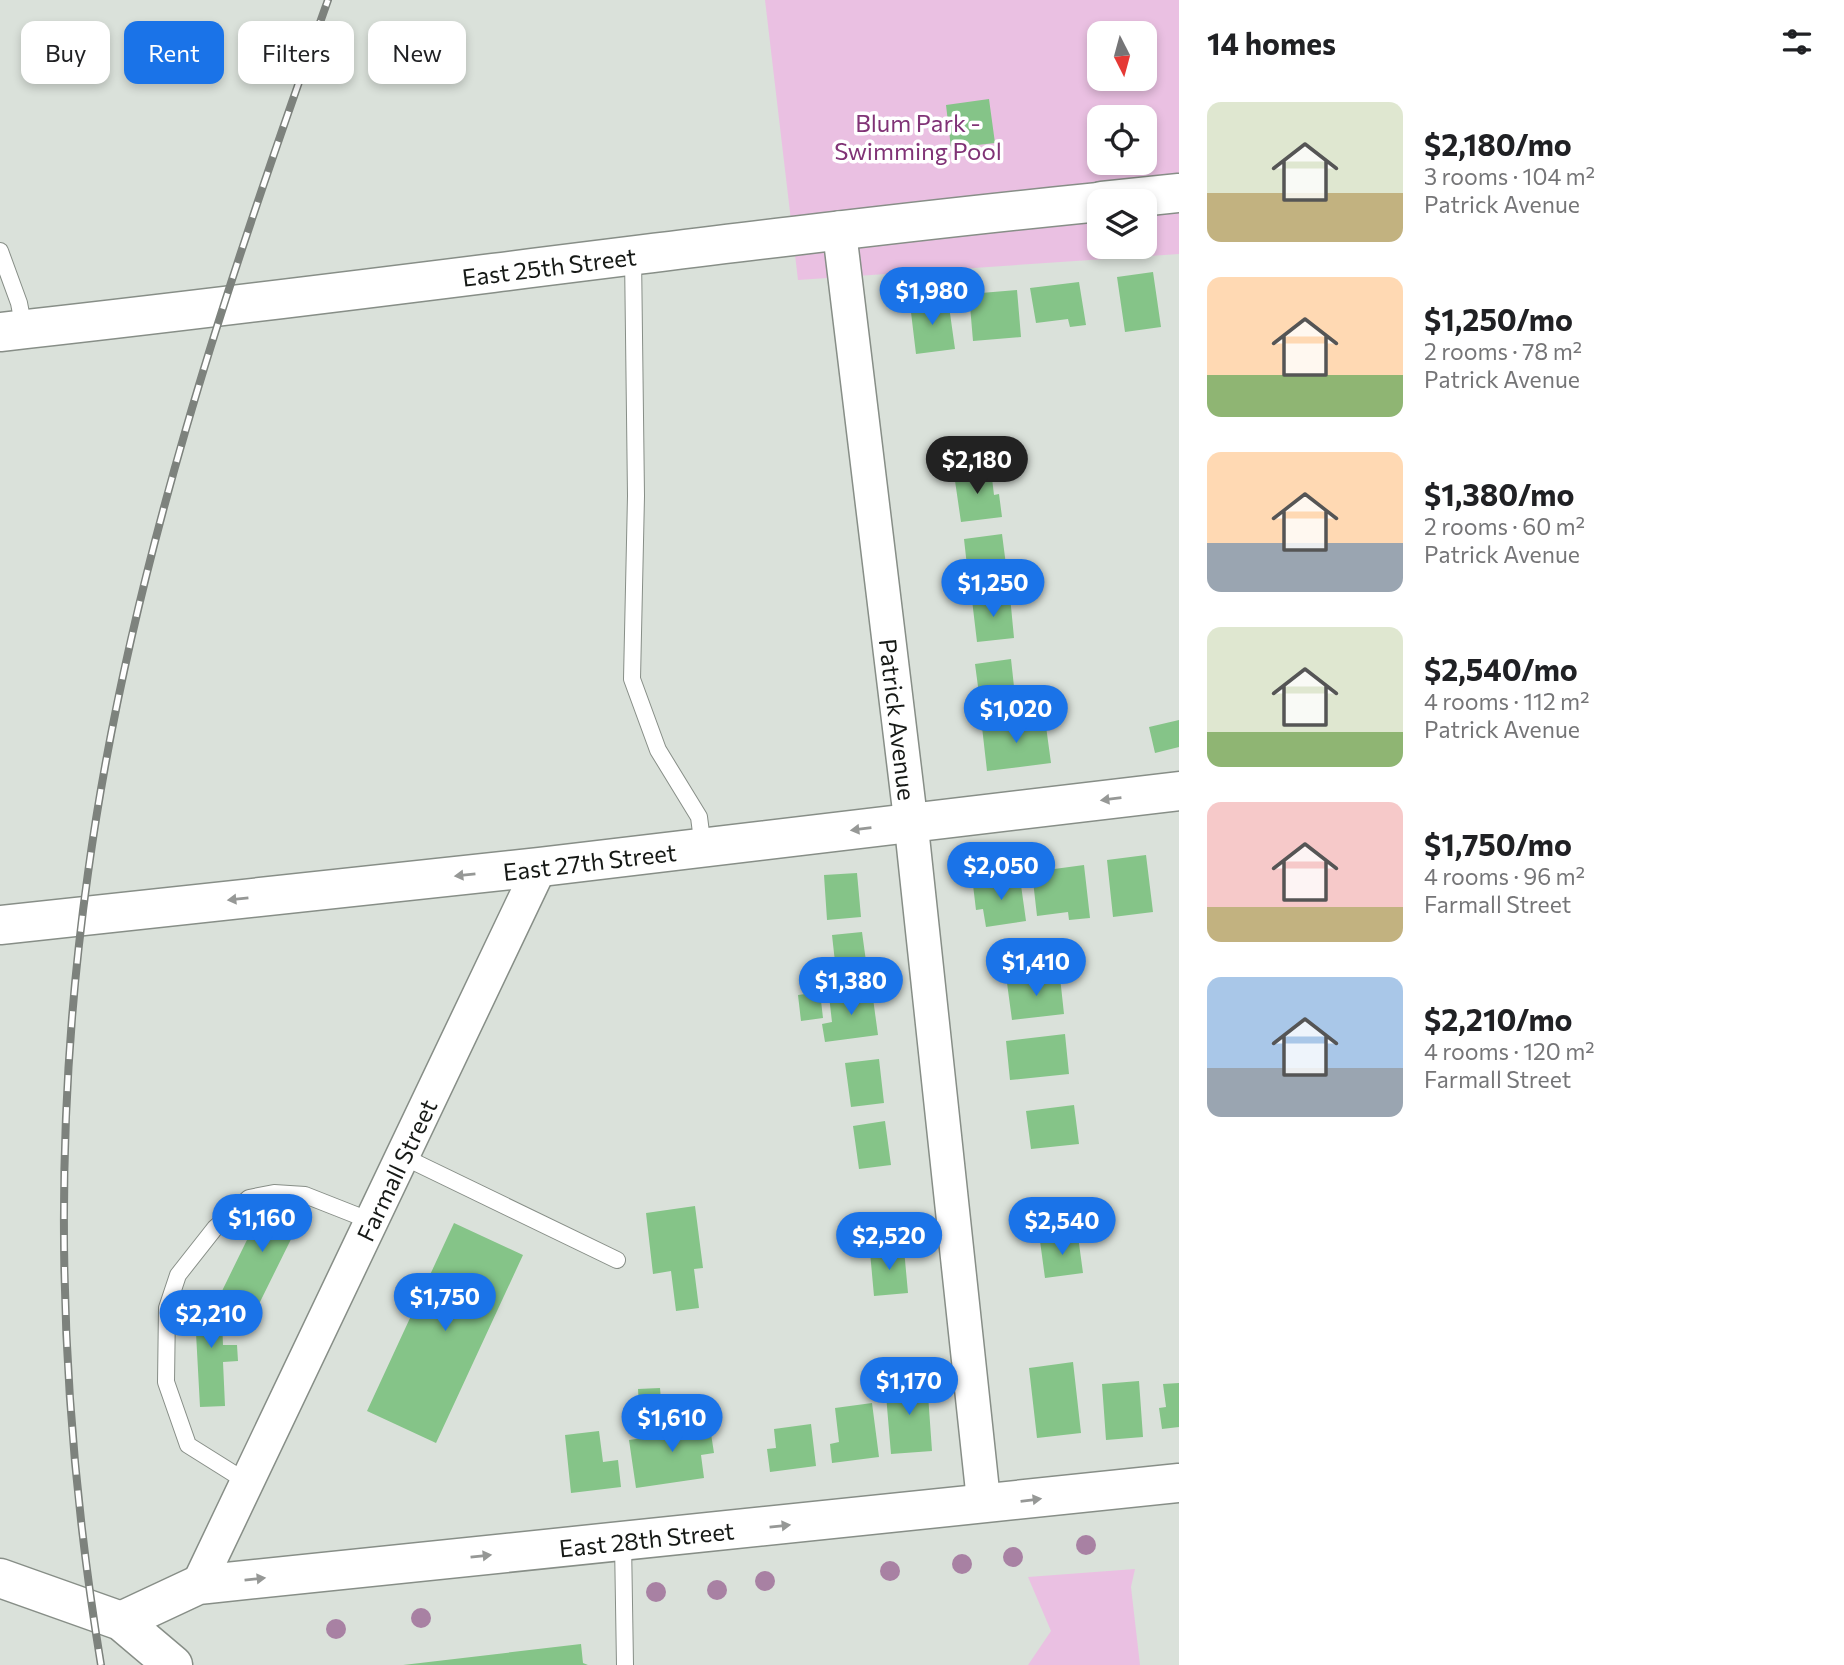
<!DOCTYPE html>
<html lang="en">
<head>
<meta charset="utf-8">
<style>
	:root { --surface:#fff; --page:#f2f2f2; --text:#202124; --muted:#757577; --accent:#1a73e8 }
	body { margin:0; font-family:Commissioner,sans-serif; background:var(--page); color:var(--text); height:100vh; display:flex; flex-direction:column; font-size:26px; white-space:nowrap }
	* { box-sizing:border-box; margin:0 }
	p { font-size:23px; color:var(--muted) }
	.icon { flex:none; width:38px; height:38px; fill:none; stroke:currentColor; stroke-width:2; stroke-linecap:round; stroke-linejoin:round }
	.map { position:relative; flex:1; overflow:hidden }
	.side { display:flex; flex-direction:column; background:var(--surface); width:665px }
	.side>* { flex:none }
	.banner { position:absolute; left:21px; top:21px; width:665px; height:63px; display:flex; gap:14px }
	.needle { width:46px; rotate:174deg }
	.buttons { position:absolute; left:1087px; top:21px; display:grid; gap:14px }
	.buttons a { display:grid; place-items:center; width:70px; height:70px; border-radius:14px; background:var(--surface); box-shadow:0 4px 10px #0003; font-size:35px }
	.price { position:absolute; translate:-50% -60px; padding:0 16px; border-radius:24px; background:var(--accent); color:#fff; font-size:23px; line-height:46px; filter:drop-shadow(0 2px 4px #0008) }
	.price::after { content:''; position:absolute; left:50%; top:42px; width:21px; height:16px; margin-left:-10px; background:inherit; clip-path:polygon(0 0,100% 0,50% 100%) }
	.price.active { background:#222; color:#fff }
	ul { padding:0; list-style:none }
	li { display:flex; align-items:center; gap:21px; height:175px; padding:0 28px }
	li span { display:grid; place-items:center; flex:none; width:196px; height:140px; border-radius:14px; color:#555 }
	li>.icon { margin-inline-start:auto }
	span .icon { width:84px; height:84px; fill:#fffc; stroke-width:1 }
	li b { font-size:30px }
	h2 { display:flex; justify-content:space-between; align-items:center; height:84px; padding:0 28px; font-size:30px }
	.pill { padding:0 24px; border-radius:14px; background:var(--surface); box-shadow:0 4px 10px #0003; font-size:24px; line-height:63px }
	.pill.active { background:var(--accent); color:#fff }
	main { display:flex; flex:1; min-height:0 }
	.map>svg:first-child { display:block }
	.green { fill:#eac0e2; fill-rule:evenodd }
	.building { fill:#85c488 }
	.lines { fill:none; stroke-linecap:round; stroke-linejoin:round }
	.lane-casing { stroke:#878e87; stroke-width:18 }
	.street-casing { stroke:#878e87; stroke-width:36 }
	.secondary-casing { stroke:#878e87; stroke-width:41 }
	.lane { stroke:#fff; stroke-width:16 }
	.street { stroke:#fff; stroke-width:33 }
	.secondary { stroke:#fff; stroke-width:38 }
	.rail-casing { stroke:#7d827d; stroke-width:8 }
	.rail { stroke:#fff; stroke-width:5; stroke-dasharray:16; stroke-linecap:butt }
	.tree { fill:#a881a3 }
	.oneway { fill:#969896 }
	.labels { text-anchor:middle; dominant-baseline:central; stroke-width:7; stroke-linejoin:round; paint-order:stroke }
	.park-label { font-size:24px; fill:#803376; stroke:#fff }
	.street-label { font-size:24px; fill:#161916; stroke:#fff }
</style>
</head>
<body>
<main>
<div class="map">
<svg width="1179" height="1665" viewBox="0 0 1179 1665">
	<rect width="100%" height="100%" fill="#dae1da"/>
	<!-- green -->
	<path class="green" d="M 765,0 L 1179,0 L 1179,254 L 798,280 ZM 1099,33 L 1144,33 L 1144,79 L 1099,79 ZM 1099,117 L 1144,117 L 1144,163 L 1099,163 ZM 1099,201 L 1144,201 L 1144,247 L 1099,247 Z
		M 1135,1569 L 1131,1587 L 1140,1665 L 1028,1665 L 1051,1631 L 1028,1577 Z"/>
	<!-- building -->
	<path class="building" d="M 989,99 L 995,143 L 951,148 L 946,105 Z
		M 1153,272 L 1161,327 L 1125,332 L 1117,277 Z
		M 1079,282 L 1086,325 L 1070,327 L 1068,319 L 1036,323 L 1030,288 Z
		M 1017,290 L 1021,337 L 973,341 L 969,294 Z
		M 948,299 L 955,349 L 916,354 L 910,304 Z
		M 991,470 L 994,495 L 999,494 L 1002,517 L 961,522 L 954,474 Z
		M 1002,534 L 1006,565 L 1033,562 L 1035,577 L 969,584 L 964,539 Z
		M 1010,596 L 1014,638 L 977,642 L 972,600 Z
		M 1011,659 L 1016,705 L 981,709 L 975,664 Z
		M 1045,719 L 1051,763 L 987,771 L 982,727 Z
		M 1179,720 L 1179,747 L 1155,753 L 1149,727 Z
		M 1146,855 L 1153,912 L 1113,917 L 1107,860 Z
		M 1084,865 L 1090,918 L 1069,920 L 1068,912 L 1037,916 L 1032,872 Z
		M 857,873 L 861,917 L 827,920 L 824,875 Z
		M 1020,878 L 1026,921 L 986,927 L 983,909 L 976,910 L 973,885 Z
		M 862,932 L 868,976 L 837,980 L 832,935 Z
		M 1060,977 L 1064,1014 L 1012,1020 L 1007,983 Z
		M 872,991 L 878,1035 L 825,1042 L 822,1024 L 832,1022 L 829,996 Z
		M 820,992 L 823,1018 L 801,1021 L 798,995 Z
		M 1065,1034 L 1069,1074 L 1010,1080 L 1006,1041 Z
		M 879,1059 L 884,1103 L 851,1107 L 845,1063 Z
		M 1074,1105 L 1079,1144 L 1031,1149 L 1026,1111 Z
		M 885,1121 L 891,1165 L 859,1169 L 853,1126 Z
		M 267,1199 L 302,1217 L 257,1308 L 222,1291 Z
		M 695,1206 L 703,1268 L 694,1269 L 699,1308 L 676,1311 L 671,1271 L 653,1274 L 646,1213 Z
		M 454,1223 L 523,1255 L 436,1443 L 367,1411 Z
		M 1078,1236 L 1083,1273 L 1045,1278 L 1040,1241 Z
		M 904,1249 L 908,1293 L 874,1296 L 870,1252 Z
		M 221,1295 L 223,1345 L 237,1345 L 238,1361 L 223,1362 L 225,1406 L 200,1407 L 194,1296 Z
		M 1073,1362 L 1081,1433 L 1037,1438 L 1029,1368 Z
		M 927,1380 L 932,1451 L 891,1454 L 885,1383 Z
		M 1139,1381 L 1143,1437 L 1106,1440 L 1102,1384 Z
		M 1179,1383 L 1179,1427 L 1162,1429 L 1159,1408 L 1166,1407 L 1163,1384 Z
		M 660,1388 L 663,1424 L 640,1425 L 638,1389 Z
		M 872,1403 L 879,1457 L 832,1463 L 830,1444 L 839,1442 L 835,1408 Z
		M 708,1414 L 714,1453 L 701,1455 L 704,1478 L 636,1488 L 629,1440 L 684,1432 L 683,1418 Z
		M 811,1424 L 816,1466 L 770,1472 L 767,1449 L 776,1448 L 774,1429 Z
		M 599,1431 L 603,1462 L 618,1460 L 621,1487 L 571,1493 L 565,1435 Z
		M 581,1644 L 583,1663 L 588,1665 L 403,1665 Z"/>
	<g class="lines">
		<defs>
			<path id="lane" d="M 0,251 L 19,303 L 24,329
				M 633,255 L 636,496 L 632,679 L 658,750 L 699,817 L 703,848
				M 402,1156 L 617,1260
				M 247,1482 L 188,1445 L 166,1382 L 167,1308 L 178,1275 L 215,1228 L 249,1198 L 274,1193 L 305,1195 L 371,1221
				M 623,1542 L 625,1665"/>
			<g id="street">
				<path id="s1" d="M 839,228 L 911,823 L 984,1505"/>
				<path id="s2" d="M 198,1585 L 540,867"/>
			</g>
			<g id="secondary">
				<path d="M 1102,201 L 1179,193"/>
				<path id="s3" d="M 0,332 C 367,292 732,239 1099,202"/>
				<path id="s4" d="M 0,925 L 540,867 L 1179,791"/>
				<path d="M 0,1578 L 121,1621 L 173,1665"/>
				<path id="s5" d="M 121,1621 L 198,1585 L 1179,1483"/>
			</g>
		</defs>
		<!-- lane casing -->
		<use href="#lane" class="lane-casing"/>
		<!-- street casing -->
		<use href="#street" class="street-casing"/>
		<!-- secondary casing -->
		<use href="#secondary" class="secondary-casing"/>
		<!-- lane -->
		<use href="#lane" class="lane"/>
		<!-- street -->
		<use href="#street" class="street"/>
		<!-- secondary -->
		<use href="#secondary" class="secondary"/>
		<defs>
			<path id="rail" d="M 101,1665 C 58,1403 51,1136 88,873 C 129,573 227,284 328,0"/>
		</defs>
		<!-- rail casing -->
		<use href="#rail" class="rail-casing"/>
		<!-- rail -->
		<use href="#rail" class="rail"/>
	</g>
	<!-- trees -->
	<g class="tree">
		<circle cx="1086" cy="1545" r="10"/>
		<circle cx="1013" cy="1557" r="10"/>
		<circle cx="962" cy="1564" r="10"/>
		<circle cx="890" cy="1571" r="10"/>
		<circle cx="765" cy="1581" r="10"/>
		<circle cx="717" cy="1590" r="10"/>
		<circle cx="656" cy="1592" r="10"/>
		<circle cx="421" cy="1618" r="10"/>
		<circle cx="336" cy="1629" r="10"/>
	</g>
	<!-- one-way arrows -->
	<defs><path id="oneway-solid" d="M-6-.8H1V-3.2L6.5 0L1 3.2V.8H-6Z" transform="scale(1.75)"/></defs>
	<g class="oneway">
		<use href="#oneway-solid" transform="translate(1111 799) rotate(173)"/>
		<use href="#oneway-solid" transform="translate(861 829) rotate(173)"/>
		<use href="#oneway-solid" transform="translate(465 875) rotate(174)"/>
		<use href="#oneway-solid" transform="translate(238 899) rotate(174)"/>
		<use href="#oneway-solid" transform="translate(1031 1500) rotate(-7)"/>
		<use href="#oneway-solid" transform="translate(780 1526) rotate(-6)"/>
		<use href="#oneway-solid" transform="translate(481 1556) rotate(-6)"/>
		<use href="#oneway-solid" transform="translate(255 1579) rotate(-6)"/>
	</g>
	<g class="labels">
		<!-- park labels -->
		<g class="park-label">
			<text x="918" y="122">Blum Park -<tspan x="918" dy="28">Swimming Pool</tspan></text>
		</g>
		<!-- street labels -->
		<g class="street-label">
			<text stroke="none"><textPath href="#s3" startOffset="553">East 25th Street</textPath></text>
			<text stroke="none"><textPath href="#s1" startOffset="495">Patrick Avenue</textPath></text>
			<text stroke="none"><textPath href="#s4" startOffset="593">East 27th Street</textPath></text>
			<text stroke="none"><textPath href="#s2" startOffset="460">Farmall Street</textPath></text>
			<text stroke="none"><textPath href="#s5" startOffset="536">East 28th Street</textPath></text>
		</g>
	</g>
</svg>
<div class="buttons">
<a><svg class="needle" viewBox="-14 -14 28 28"><path d="M0-13l5 13h-10z" fill="#e53935"/><path d="M0 13l5-13h-10z" fill="#757577"/></svg></a>
<a><svg class="icon" aria-label="locate" viewBox="0 0 24 24"><circle cx="12" cy="12" r="6"/><path d="M12 2v4M12 18v4M2 12h4M18 12h4"/></svg></a>
<a><svg class="icon" aria-label="layers" viewBox="0 0 24 24"><path d="M12 4l9 5-9 5-9-5zM3 14l9 5 9-5"/></svg></a>
</div>
<b class="price" style="left:932px;top:327px">$1,980</b>
<b class="price active" style="left:977px;top:496px">$2,180</b>
<b class="price" style="left:993px;top:619px">$1,250</b>
<b class="price" style="left:1016px;top:745px">$1,020</b>
<b class="price" style="left:1001px;top:902px">$2,050</b>
<b class="price" style="left:1036px;top:998px">$1,410</b>
<b class="price" style="left:851px;top:1017px">$1,380</b>
<b class="price" style="left:262px;top:1254px">$1,160</b>
<b class="price" style="left:1062px;top:1257px">$2,540</b>
<b class="price" style="left:889px;top:1272px">$2,520</b>
<b class="price" style="left:445px;top:1333px">$1,750</b>
<b class="price" style="left:211px;top:1350px">$2,210</b>
<b class="price" style="left:909px;top:1417px">$1,170</b>
<b class="price" style="left:672px;top:1454px">$1,610</b>
<div class="banner">
<a class="pill">Buy</a>
<a class="pill active">Rent</a>
<a class="pill">Filters</a>
<a class="pill">New</a>
</div>
</div>
<section class="side">
<h2>14 homes<svg class="icon" aria-label="filters" viewBox="0 0 24 24"><path d="M4 7h16M4 17h16"/><circle cx="9" cy="7" r="2"/><circle cx="15" cy="17" r="2"/></svg></h2>
<ul>
<li><span style="background:linear-gradient(#dfe7d0 65%,#c2b280 0)"><svg class="icon" aria-label="home" viewBox="0 0 24 24"><path d="M3 11l9-7 9 7M6 9v11h12V9"/></svg></span><div><b>$2,180/mo</b><p>3 rooms · 104 m²</p><p>Patrick Avenue</p></div></li>
<li><span style="background:linear-gradient(#ffd9b3 70%,#8fb573 0)"><svg class="icon" aria-label="home" viewBox="0 0 24 24"><path d="M3 11l9-7 9 7M6 9v11h12V9"/></svg></span><div><b>$1,250/mo</b><p>2 rooms · 78 m²</p><p>Patrick Avenue</p></div></li>
<li><span style="background:linear-gradient(#ffd9b3 65%,#9aa5b1 0)"><svg class="icon" aria-label="home" viewBox="0 0 24 24"><path d="M3 11l9-7 9 7M6 9v11h12V9"/></svg></span><div><b>$1,380/mo</b><p>2 rooms · 60 m²</p><p>Patrick Avenue</p></div></li>
<li><span style="background:linear-gradient(#dfe7d0 75%,#8fb573 0)"><svg class="icon" aria-label="home" viewBox="0 0 24 24"><path d="M3 11l9-7 9 7M6 9v11h12V9"/></svg></span><div><b>$2,540/mo</b><p>4 rooms · 112 m²</p><p>Patrick Avenue</p></div></li>
<li><span style="background:linear-gradient(#f6c9c9 75%,#c2b280 0)"><svg class="icon" aria-label="home" viewBox="0 0 24 24"><path d="M3 11l9-7 9 7M6 9v11h12V9"/></svg></span><div><b>$1,750/mo</b><p>4 rooms · 96 m²</p><p>Farmall Street</p></div></li>
<li><span style="background:linear-gradient(#a9c7e8 65%,#9aa5b1 0)"><svg class="icon" aria-label="home" viewBox="0 0 24 24"><path d="M3 11l9-7 9 7M6 9v11h12V9"/></svg></span><div><b>$2,210/mo</b><p>4 rooms · 120 m²</p><p>Farmall Street</p></div></li>
</ul>
</section>
</main>
</body>
</html>
